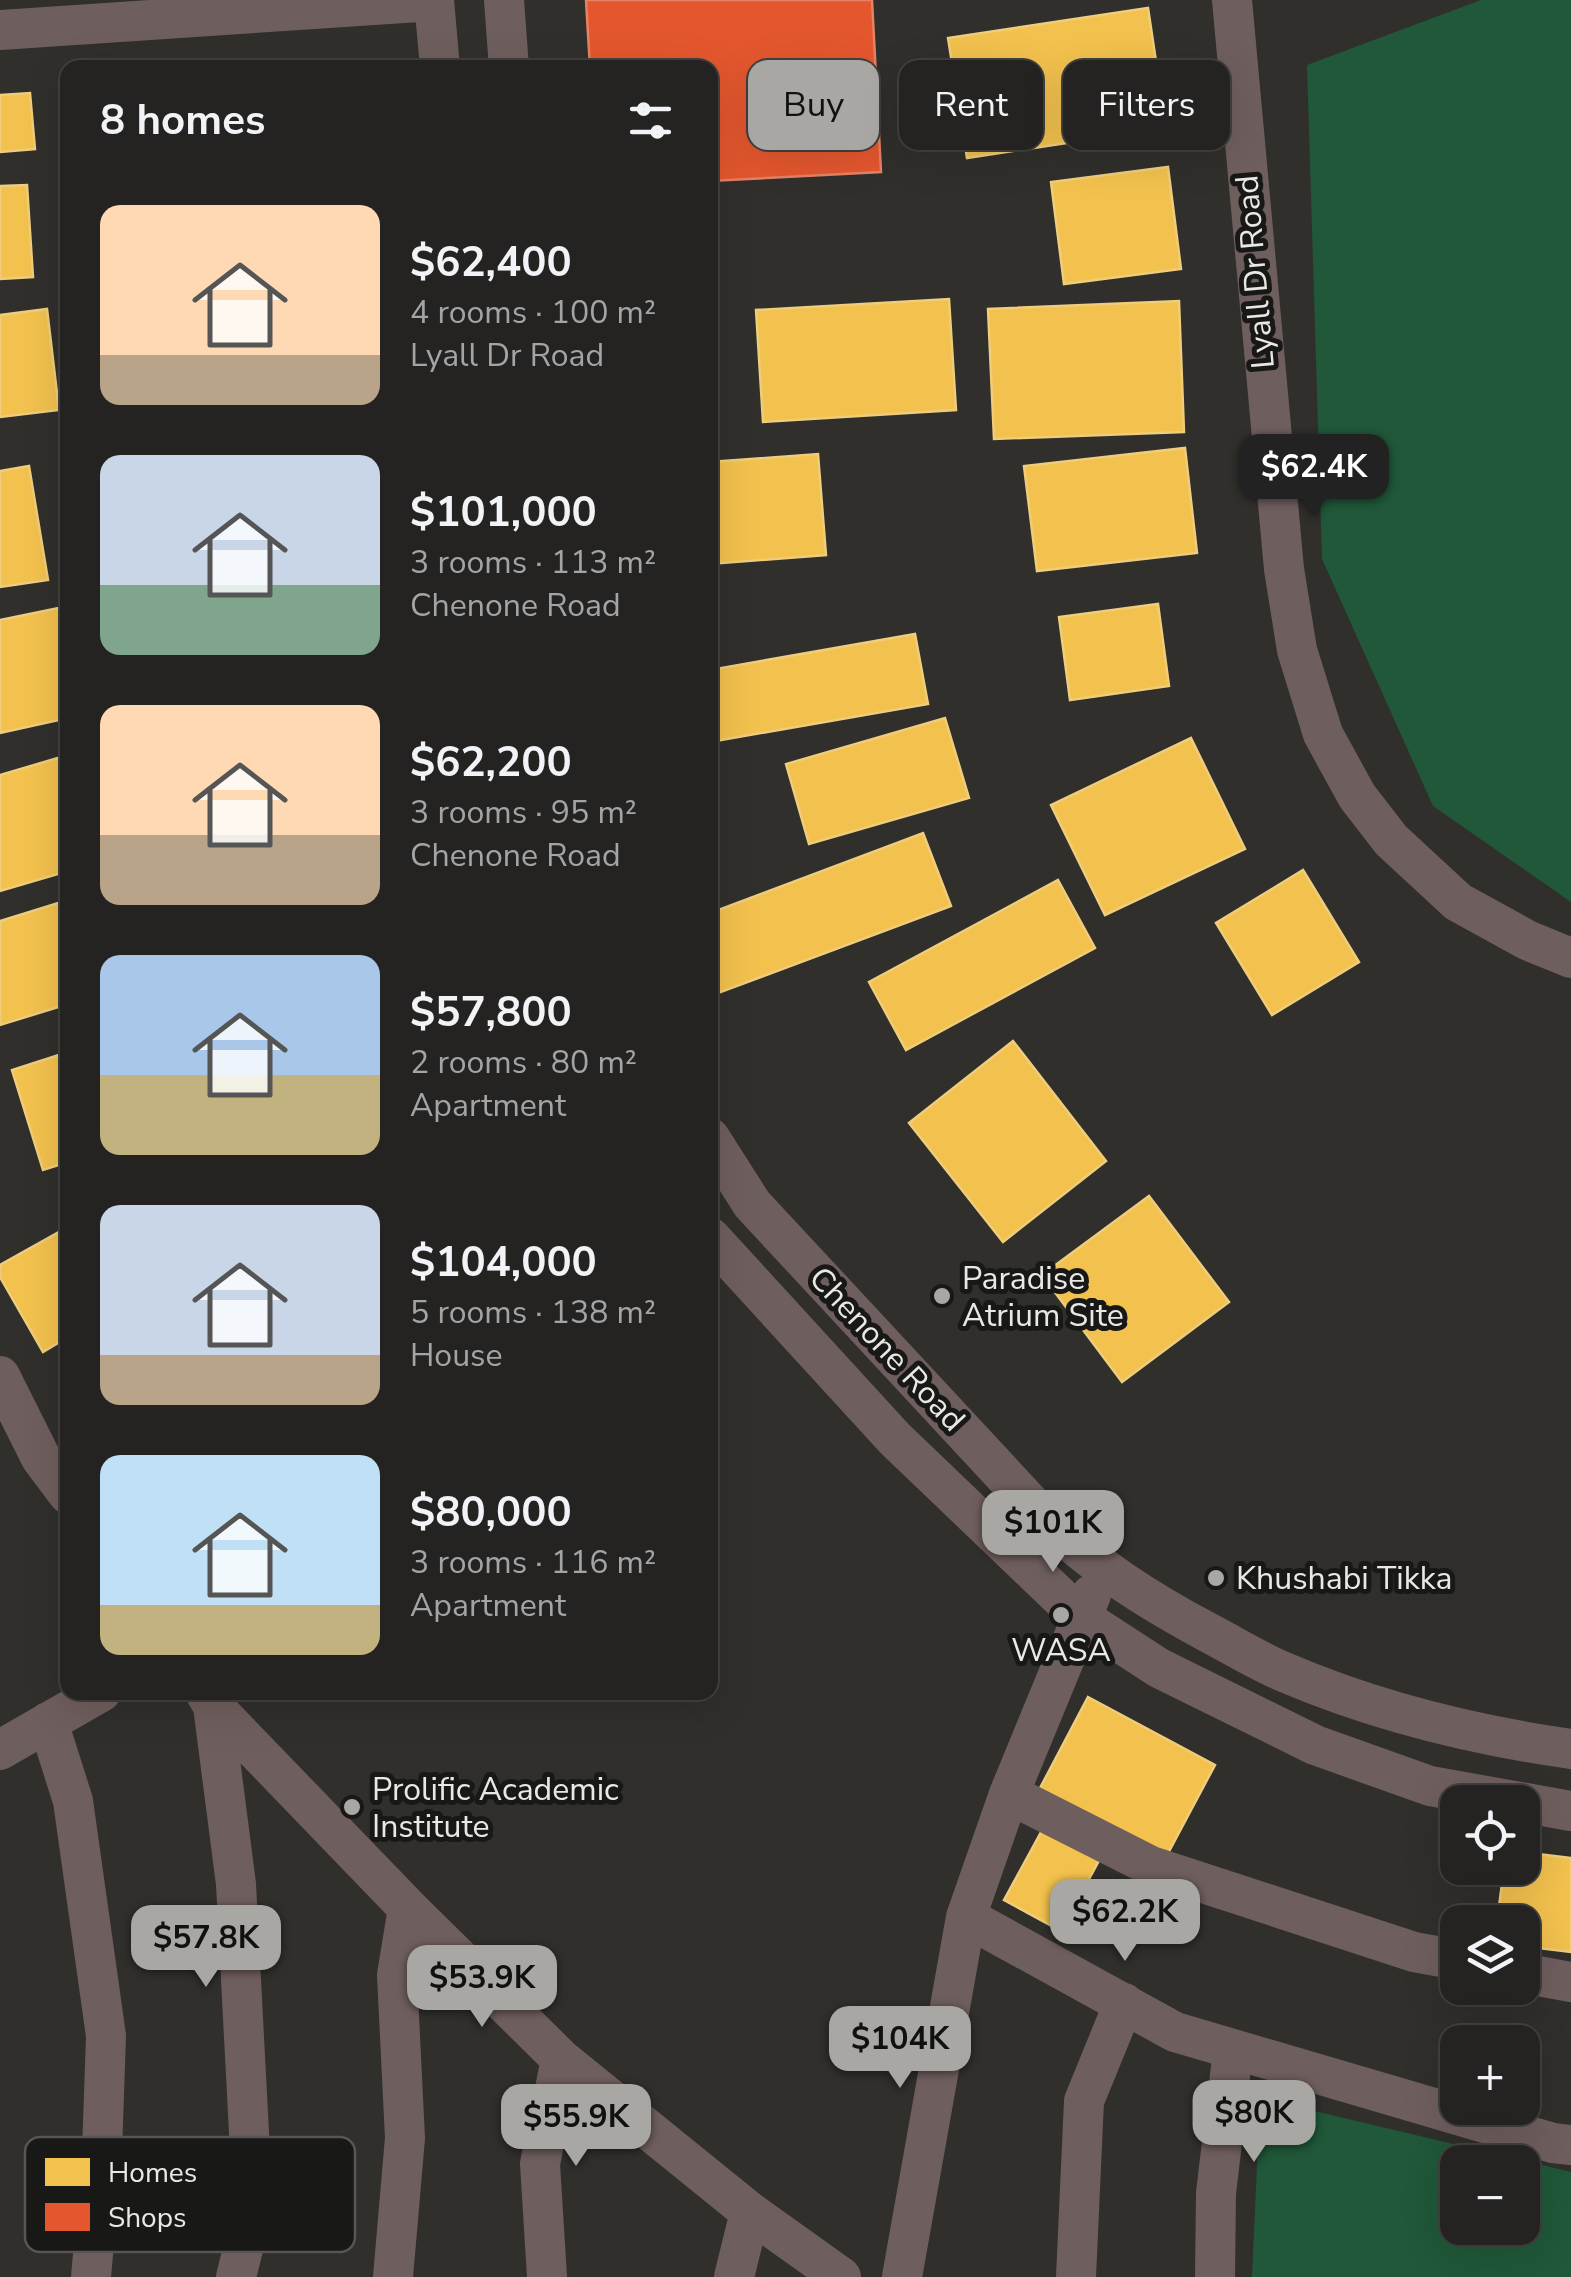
<!DOCTYPE html>
<html lang="en">
<head>
<meta charset="utf-8">
<style>
	:root { --surface:#242321; --page:#2c2b2a; --text:#f1f3f6; --muted:#a3a4a5; --line:#41403f; --accent:#a8a7a4 }
	body { margin:0; font-family:"Nunito Sans",sans-serif; background:var(--page); color:var(--text); height:100vh; display:flex; flex-direction:column; font-size:38px; white-space:nowrap }
	* { box-sizing:border-box; margin:0 }
	p { font-size:32px; color:var(--muted) }
	.icon { flex:none; width:55px; height:55px; fill:none; stroke:currentColor; stroke-width:2; stroke-linecap:round; stroke-linejoin:round }
	.map { position:relative; flex:1; overflow:hidden }
	.side { position:absolute; left:60px; top:60px; width:658px; height:1640px; display:flex; flex-direction:column; background:var(--surface); border-radius:20px; box-shadow:0 10px 40px #0002,0 0 0 2px var(--line) }
	.side>* { flex:none }
	.guide { position:absolute; left:748px; top:60px; width:672px; height:90px; display:flex; gap:20px }
	.controls { position:absolute; left:1440px; top:1785px; display:grid; gap:20px }
	.controls a { display:grid; place-items:center; width:100px; height:100px; border-radius:20px; background:var(--surface); box-shadow:0 10px 40px #0002,0 0 0 2px var(--line); font-size:50px }
	.price { position:absolute; translate:-50% -85px; padding:0 22px; border-radius:20px; background:var(--accent); color:#111; font-size:32px; line-height:65px; filter:drop-shadow(0 2px 5px #0008) }
	.price::after { content:''; position:absolute; left:50%; top:60px; width:30px; height:22px; margin-left:-15px; background:inherit; clip-path:polygon(0 0,100% 0,50% 100%) }
	.price.on { background:#222; color:#fff }
	ul { padding:0; list-style:none }
	li { display:flex; align-items:center; gap:30px; height:250px; padding:0 40px }
	li span { display:grid; place-items:center; flex:none; width:280px; height:200px; border-radius:20px; color:#555 }
	li>.icon { margin-inline-start:auto }
	span .icon { width:120px; height:120px; fill:#fffc; stroke-width:1 }
	li b { font-size:42px }
	h2 { display:flex; justify-content:space-between; align-items:center; height:120px; padding:0 40px; font-size:42px }
	.tag { padding:0 35px; border-radius:20px; background:var(--surface); box-shadow:0 10px 40px #0002,0 0 0 2px var(--line); font-size:35px; line-height:90px }
	.tag.on { background:var(--accent); color:#111 }
	.map>svg:first-child { display:block }
	.green { fill:#205839; fill-rule:evenodd }
	.homes { fill:#f2c14e; stroke:#efcd7b; stroke-width:2.5 }
	.shops { fill:#e4572e; stroke:#e68265; stroke-width:2.5 }
	.lines { fill:none; stroke-linecap:round; stroke-linejoin:round }
	.minor { stroke:#6f5e5e; stroke-width:40 }
	.poi-dot { fill:#a8a7a4; stroke:#181816; stroke-width:4 }
	.labels { text-anchor:middle; dominant-baseline:central; stroke-width:10; stroke-linejoin:round; paint-order:stroke }
	.street-label { font-size:32px; fill:#e9e8e5; stroke:#181816 }
	.poi-label { font-size:32px; fill:#e9e8e5; stroke:#181816; text-anchor:start }
	.key { fill:#181816; stroke:#575654; stroke-width:2.5 }
	.key-label { font-size:28px; fill:#e9e8e5 }
</style>
</head>
<body>
<div class="map">
<svg width="1571" height="2277" viewBox="0 0 1571 2277">
	<rect width="100%" height="100%" fill="#302f2c"/>
	<!-- green -->
	<path class="green" d="M 1481,0 L 1571,0 L 1571,902 L 1433,806 L 1322,559 L 1307,65 Z
		M 1260,2098 L 1571,2172 L 1571,2277 L 1252,2277 ZM 1458,2162 L 1522,2162 L 1522,2228 L 1458,2228 Z"/>
	<!-- homes -->
	<path class="homes" d="M 1148,8 L 1166,128 L 967,158 L 948,38 Z
		M 30,93 L 35,149 L 0,152 L 0,95 Z
		M 1168,167 L 1181,269 L 1064,284 L 1051,182 Z
		M 27,185 L 33,277 L 0,279 L 0,186 Z
		M 949,299 L 956,410 L 763,422 L 756,310 Z
		M 1179,301 L 1184,432 L 994,439 L 988,309 Z
		M 47,309 L 59,410 L 0,417 L 0,315 Z
		M 1185,448 L 1197,553 L 1037,571 L 1024,466 Z
		M 818,454 L 826,555 L 710,564 L 710,462 Z
		M 29,466 L 48,580 L 0,587 L 0,471 Z
		M 1158,604 L 1169,686 L 1070,700 L 1059,617 Z
		M 68,606 L 68,718 L 0,733 L 0,620 Z
		M 915,634 L 928,704 L 710,742 L 710,670 Z
		M 945,718 L 969,798 L 809,844 L 786,764 Z
		M 1191,738 L 1245,849 L 1105,915 L 1051,805 Z
		M 68,755 L 68,871 L 0,891 L 0,775 Z
		M 923,833 L 951,906 L 710,996 L 710,913 Z
		M 1303,870 L 1359,962 L 1272,1015 L 1216,923 Z
		M 1058,880 L 1095,948 L 906,1050 L 869,982 Z
		M 68,900 L 68,1004 L 0,1025 L 0,921 Z
		M 1013,1041 L 1106,1161 L 1003,1242 L 909,1123 Z
		M 68,1052 L 68,1162 L 43,1170 L 12,1070 Z
		M 1149,1196 L 1229,1302 L 1122,1382 L 1042,1275 Z
		M 68,1227 L 68,1337 L 43,1352 L 0,1277 L 0,1265 Z
		M 1088,1697 L 1215,1765 L 1166,1857 L 1039,1790 Z
		M 1046,1823 L 1102,1855 L 1061,1931 L 1004,1900 Z
		M 1522,1852 L 1571,1858 L 1571,1952 L 1522,1946 L 1522,1922 L 1497,1922 L 1504,1868 L 1522,1868 Z"/>
	<!-- shops -->
	<path class="shops" d="M 586,0 L 872,0 L 881,172 L 710,181 L 710,68 L 590,68 Z"/>
	<g class="lines">
		<!-- minor -->
		<path class="minor" d="M 434,0 L 440,68
			M 504,0 L 509,68
			M 1232,0 L 1284,569 L 1297,650 L 1323,734 L 1357,796 L 1391,840 L 1458,902 L 1527,940 L 1571,958
			M 0,30 L 434,1
			M 710,1138 L 752,1204 L 1041,1515 C 1092,1565 1147,1600 1209,1633 C 1234,1646 1258,1661 1284,1672 C 1375,1711 1473,1735 1571,1749
			M 710,1237 L 895,1439 L 1082,1618 L 1159,1668 L 1315,1745 L 1430,1786 L 1571,1811
			M 0,1376 L 41,1458 L 68,1494
			M 1091,1595 L 1009,1794 L 966,1917 L 1175,2032 L 1553,2143 L 1571,2145
			M 205,1692 L 213,1706 L 408,1908 L 561,2059 L 750,2212 L 841,2277
			M 213,1706 L 236,1884 L 253,2209 L 236,2277
			M 48,1722 L 73,1801 L 106,2036 L 102,2152 L 91,2277
			M 0,1750 L 101,1692
			M 1009,1794 L 1151,1866 L 1414,1952 L 1458,1960
			M 1522,1973 L 1571,1982
			M 393,2277 L 405,2138 L 397,1975 L 408,1908
			M 547,2277 L 540,2164 L 561,2059
			M 734,2277 L 750,2212
			M 902,2277 L 966,1917
			M 1076,2277 L 1084,2101 L 1124,2003
			M 1215,2277 L 1216,2193 L 1233,2050"/>
	</g>
	<!-- markers -->
	<g class="poi-dot">
		<circle cx="942" cy="1296" r="10"/>
		<circle cx="1216" cy="1578" r="10"/>
		<circle cx="1061" cy="1615" r="10"/>
		<circle cx="352" cy="1807" r="10"/>
	</g>
	<g class="labels">
		<!-- street labels -->
		<g class="street-label">
			<text transform="translate(1255 272) rotate(-95)">Lyall Dr Road</text>
			<text transform="translate(887 1349) rotate(47)">Chenone Road</text>
		</g>
		<!-- poi labels -->
		<g class="poi-label">
			<text x="962" y="1278">Paradise<tspan x="962" dy="37">Atrium Site</tspan></text>
			<text x="1236" y="1578">Khushabi Tikka</text>
			<text x="1061" y="1650" text-anchor="middle">WASA</text>
			<text x="372" y="1789">Prolific Academic<tspan x="372" dy="37">Institute</tspan></text>
		</g>
	</g>
	<!-- legend -->
	<rect x="25" y="2137" width="330" height="115" rx="15" class="key"/>
	<rect x="45" y="2158" width="45" height="28" fill="#f2c14e"/>
	<rect x="45" y="2203" width="45" height="28" fill="#e4572e"/>
	<g class="key-label">
		<text x="108" y="2182">Homes</text>
		<text x="108" y="2227">Shops</text>
	</g>
</svg>
<div class="controls">
<a><svg class="icon" aria-label="locate" viewBox="0 0 24 24"><circle cx="12" cy="12" r="6"/><path d="M12 2v4M12 18v4M2 12h4M18 12h4"/></svg></a>
<a><svg class="icon" aria-label="layers" viewBox="0 0 24 24"><path d="M12 4l9 5-9 5-9-5zM3 14l9 5 9-5"/></svg></a>
<a>+</a>
<a>−</a>
</div>
<b class="price on" style="left:1314px;top:519px">$62.4K</b>
<b class="price" style="left:1053px;top:1575px">$101K</b>
<b class="price" style="left:1125px;top:1964px">$62.2K</b>
<b class="price" style="left:206px;top:1990px">$57.8K</b>
<b class="price" style="left:482px;top:2030px">$53.9K</b>
<b class="price" style="left:900px;top:2091px">$104K</b>
<b class="price" style="left:1254px;top:2165px">$80K</b>
<b class="price" style="left:576px;top:2169px">$55.9K</b>
<div class="guide">
<a class="tag on">Buy</a>
<a class="tag">Rent</a>
<a class="tag">Filters</a>
</div>
<section class="side">
<h2>8 homes<svg class="icon" aria-label="filters" viewBox="0 0 24 24"><path d="M4 7h16M4 17h16"/><circle cx="9" cy="7" r="2"/><circle cx="15" cy="17" r="2"/></svg></h2>
<ul>
<li><span style="background:linear-gradient(#ffd9b3 75%,#b9a48a 0)"><svg class="icon" aria-label="home" viewBox="0 0 24 24"><path d="M3 11l9-7 9 7M6 9v11h12V9"/></svg></span><div><b>$62,400</b><p>4 rooms · 100 m²</p><p>Lyall Dr Road</p></div></li>
<li><span style="background:linear-gradient(#c9d6e8 65%,#7fa58c 0)"><svg class="icon" aria-label="home" viewBox="0 0 24 24"><path d="M3 11l9-7 9 7M6 9v11h12V9"/></svg></span><div><b>$101,000</b><p>3 rooms · 113 m²</p><p>Chenone Road</p></div></li>
<li><span style="background:linear-gradient(#ffd9b3 65%,#b9a48a 0)"><svg class="icon" aria-label="home" viewBox="0 0 24 24"><path d="M3 11l9-7 9 7M6 9v11h12V9"/></svg></span><div><b>$62,200</b><p>3 rooms · 95 m²</p><p>Chenone Road</p></div></li>
<li><span style="background:linear-gradient(#a9c7e8 60%,#c2b280 0)"><svg class="icon" aria-label="home" viewBox="0 0 24 24"><path d="M3 11l9-7 9 7M6 9v11h12V9"/></svg></span><div><b>$57,800</b><p>2 rooms · 80 m²</p><p>Apartment</p></div></li>
<li><span style="background:linear-gradient(#c9d6e8 75%,#b9a48a 0)"><svg class="icon" aria-label="home" viewBox="0 0 24 24"><path d="M3 11l9-7 9 7M6 9v11h12V9"/></svg></span><div><b>$104,000</b><p>5 rooms · 138 m²</p><p>House</p></div></li>
<li><span style="background:linear-gradient(#bfe0f5 75%,#c2b280 0)"><svg class="icon" aria-label="home" viewBox="0 0 24 24"><path d="M3 11l9-7 9 7M6 9v11h12V9"/></svg></span><div><b>$80,000</b><p>3 rooms · 116 m²</p><p>Apartment</p></div></li>
</ul>
</section>
</div>
</body>
</html>
